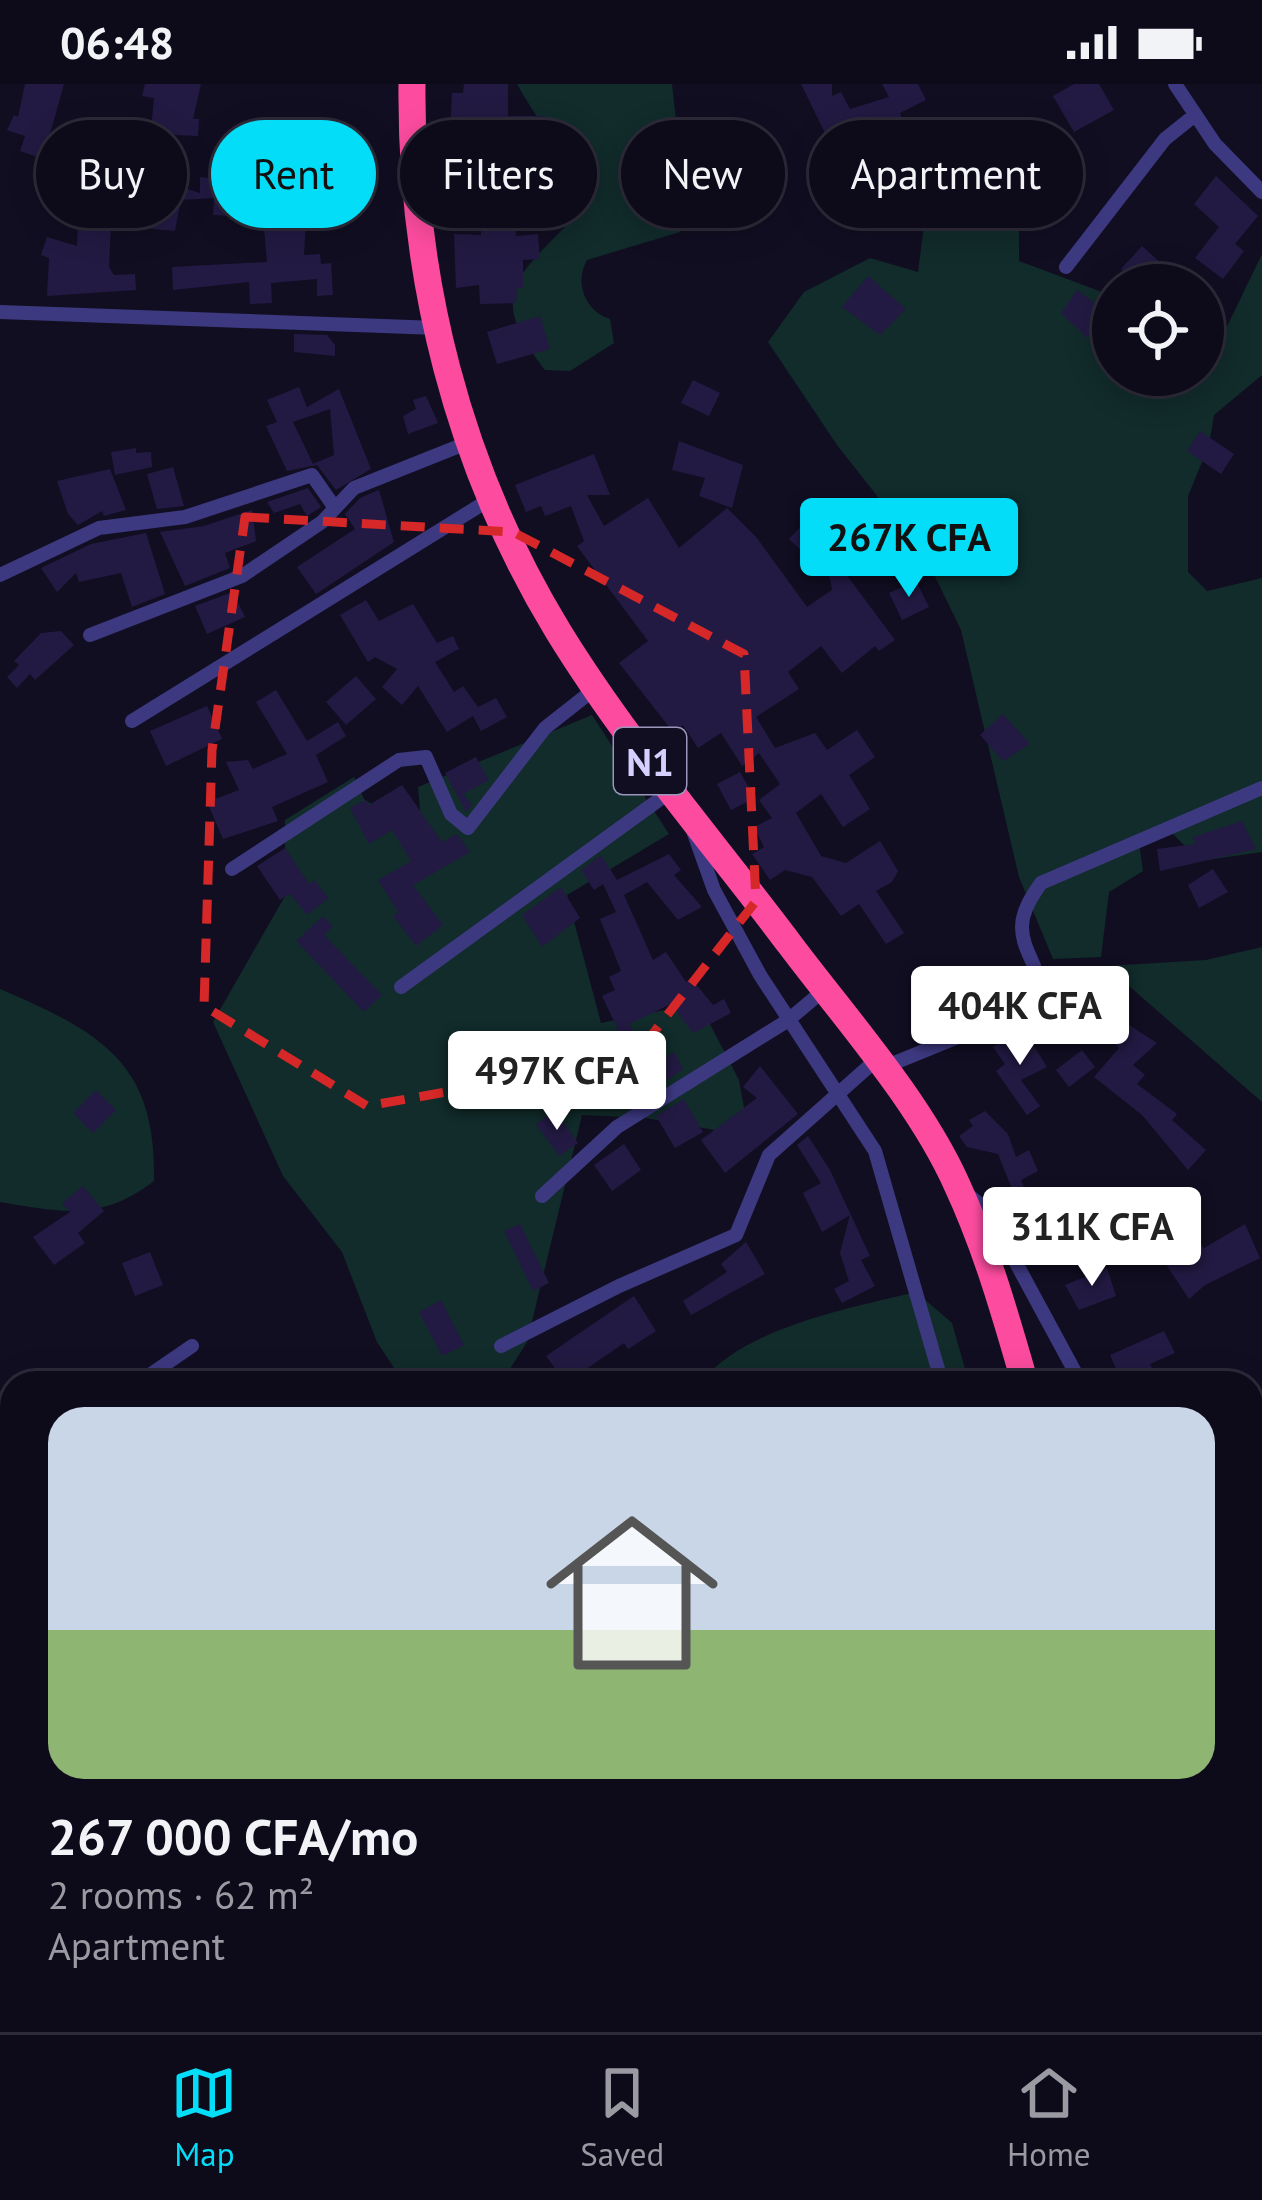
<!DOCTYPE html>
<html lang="en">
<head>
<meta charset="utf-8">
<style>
	:root { --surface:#0d0a1a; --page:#161323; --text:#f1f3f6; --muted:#9a9aa2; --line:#2d2b39; --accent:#03ddf7 }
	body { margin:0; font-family:"PT Sans",sans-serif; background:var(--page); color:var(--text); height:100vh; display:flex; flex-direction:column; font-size:45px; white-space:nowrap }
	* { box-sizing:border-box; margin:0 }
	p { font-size:39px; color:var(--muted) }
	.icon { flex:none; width:66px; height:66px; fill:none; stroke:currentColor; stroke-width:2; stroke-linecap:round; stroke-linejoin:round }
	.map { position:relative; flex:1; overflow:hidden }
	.panel { position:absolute; left:0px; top:1287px; width:1263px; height:663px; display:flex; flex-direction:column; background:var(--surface); border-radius:36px 36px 0 0; box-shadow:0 6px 30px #0003,0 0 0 3px var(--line) }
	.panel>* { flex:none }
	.guide { position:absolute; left:36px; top:36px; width:1191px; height:108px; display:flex; gap:24px }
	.controls { position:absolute; left:1092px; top:180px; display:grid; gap:24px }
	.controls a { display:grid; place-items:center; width:132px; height:132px; border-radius:50%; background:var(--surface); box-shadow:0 6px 30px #0003,0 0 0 3px var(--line); font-size:60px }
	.price { position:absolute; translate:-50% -102px; padding:0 27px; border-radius:12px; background:#fff; color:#222; font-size:39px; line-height:78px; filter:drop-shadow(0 3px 6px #0008) }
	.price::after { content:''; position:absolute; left:50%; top:72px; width:36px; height:27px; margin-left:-18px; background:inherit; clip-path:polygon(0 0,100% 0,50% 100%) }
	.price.on { background:var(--accent); color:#111 }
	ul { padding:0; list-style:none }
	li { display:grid; align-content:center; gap:24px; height:636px; padding:0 48px }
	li+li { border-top:3px solid var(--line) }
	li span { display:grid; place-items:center; height:372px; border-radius:36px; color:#555 }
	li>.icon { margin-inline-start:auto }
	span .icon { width:216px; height:216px; fill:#fffc; stroke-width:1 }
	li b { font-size:51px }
	.tag { padding:0 42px; border-radius:54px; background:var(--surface); box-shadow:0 6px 30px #0003,0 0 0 3px var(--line); font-size:42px; line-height:108px }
	.tag.on { background:var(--accent); color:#111 }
	.status { display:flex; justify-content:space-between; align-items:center; height:84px; padding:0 60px; background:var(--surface); direction:ltr }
	.status svg { height:33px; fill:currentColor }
	.dock { display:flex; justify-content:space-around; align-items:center; height:168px; border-top:3px solid var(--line); background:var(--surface); font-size:33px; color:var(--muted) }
	.dock a { display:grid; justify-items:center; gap:6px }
	.dock .on { color:var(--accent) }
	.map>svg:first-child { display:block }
	.green { fill:#112c2b }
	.building { fill:#231a43; fill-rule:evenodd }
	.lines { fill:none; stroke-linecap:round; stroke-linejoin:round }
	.street { stroke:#3d3981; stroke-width:14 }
	.secondary { stroke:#6d68fd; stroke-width:21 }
	.highway { stroke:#fd4ca0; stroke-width:27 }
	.marked { fill:none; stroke:#d62828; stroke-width:9; stroke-dasharray:24 15; stroke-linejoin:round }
	.labels { text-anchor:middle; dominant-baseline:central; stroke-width:9; stroke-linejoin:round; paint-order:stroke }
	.shield { fill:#110e22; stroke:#9a96bc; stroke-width:3 }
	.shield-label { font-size:39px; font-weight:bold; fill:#d5d0fe }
</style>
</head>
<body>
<div class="status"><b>06:48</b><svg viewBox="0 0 49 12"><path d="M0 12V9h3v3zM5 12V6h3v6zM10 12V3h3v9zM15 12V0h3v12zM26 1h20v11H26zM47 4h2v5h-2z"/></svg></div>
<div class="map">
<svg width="1262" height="1948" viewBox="0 0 1262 1948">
	<rect width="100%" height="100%" fill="#110e22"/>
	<!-- green -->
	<path class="green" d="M 517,0 L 672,0 L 676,36 L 655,75 L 682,123 L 680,148 L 587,176 C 574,199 585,227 610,235 L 614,259 L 570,287 L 545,286 C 489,214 512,196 568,140 C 574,69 548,56 517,0 Z
		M 973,116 L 1019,125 L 1019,177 L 1102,208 L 1113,224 L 1113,291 L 1203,291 L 1203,262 L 1217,263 L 1262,170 L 1262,291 L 1214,331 L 1209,361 L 1188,412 L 1188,488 L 1207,507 L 1262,494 L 1262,768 L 1200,777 L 1172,749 L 1139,758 L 1143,787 L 1109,808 L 1101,873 L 1053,875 L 1019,793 L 961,546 L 926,474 L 837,361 L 768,258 L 804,208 L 870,174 L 918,188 L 925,134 Z
		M 592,631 L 669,750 L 567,811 L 601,939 L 699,919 L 739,996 L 749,1052 L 646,1034 L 582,1031 L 527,1258 L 501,1299 L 404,1299 L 377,1258 L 342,1168 L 283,1092 L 213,938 L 285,812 L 285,736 L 354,693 L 364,715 L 406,742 L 421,738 L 418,703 Z
		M 1262,863 L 1262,1018 L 1106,882 L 1206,876 Z
		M 0,905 C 100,948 157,978 154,1097 C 101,1138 60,1128 0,1118 Z
		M 916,1208 L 952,1239 L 969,1299 L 701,1299 C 742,1244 850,1224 916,1208 Z
		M 0,1661 L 5,1669 L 12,1668 L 12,1874 L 0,1878 Z
		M 716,1938 L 974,1938 L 969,1948 L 721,1948 Z"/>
	<!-- building -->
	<path class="building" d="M 25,0 L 64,0 L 43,75 L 20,67 L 25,52 L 7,46 L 14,31 L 18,33 Z
		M 145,0 L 201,0 L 193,35 L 199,35 L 198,52 L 174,51 L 168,99 L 200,109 L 200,93 L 271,102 L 271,95 L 295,94 L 295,72 L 319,72 L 322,136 L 306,136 L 304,171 L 320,170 L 321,180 L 331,179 L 333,211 L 317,212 L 317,195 L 271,199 L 272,219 L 250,220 L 249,198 L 173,206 L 172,183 L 267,178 L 263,134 L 213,131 L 214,114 L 181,116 L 175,147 L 111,141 L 109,183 L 114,191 L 135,190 L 136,206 L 47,212 L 49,174 L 41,171 L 47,153 L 77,162 L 78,135 L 52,133 L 54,108 L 99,113 L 104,80 L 116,81 L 118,43 L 151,45 L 154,14 L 142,12 Z
		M 464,0 L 508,0 L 508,32 L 545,32 L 543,74 L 551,124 L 514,125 L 516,152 L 538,150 L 540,175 L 523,176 L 523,204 L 517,204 L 516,219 L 480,220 L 479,201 L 456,204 L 454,150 L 481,151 L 479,110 L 469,109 L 470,83 L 448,84 L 452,9 L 463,9 Z
		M 801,0 L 832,0 L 832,12 L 841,8 L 850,25 L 889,13 L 882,0 L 918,0 L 926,16 L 900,29 L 913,65 L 887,74 L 898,87 L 864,113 L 849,90 L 868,72 L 857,36 L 826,51 Z
		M 1074,0 L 1099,0 L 1114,26 L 1074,48 L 1053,12 Z
		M 999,52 L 1015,79 L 978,101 L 962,75 Z
		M 930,79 L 972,128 L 959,138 L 949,124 L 936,139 L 906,103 Z
		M 1216,92 L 1258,132 L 1235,160 L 1244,167 L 1223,195 L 1195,174 L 1219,143 L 1194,120 Z
		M 1142,162 L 1162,180 L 1139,201 L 1121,185 Z
		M 868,192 L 906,225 L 880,251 L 842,223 Z
		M 1077,206 L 1113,232 L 1113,249 L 1106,258 L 1093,247 L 1087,254 L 1061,229 Z
		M 540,232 L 550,265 L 497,280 L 487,248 Z
		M 294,250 L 327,251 L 335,261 L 335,272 L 294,268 Z
		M 693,296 L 720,309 L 709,332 L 681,319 Z
		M 299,303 L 307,323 L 339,305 L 371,385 L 336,406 L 317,381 L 287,387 L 266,342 L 277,338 L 267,316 ZM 330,325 L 334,371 L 313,380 L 293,338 Z
		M 426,312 L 438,339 L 408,350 L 403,332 L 416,325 L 413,316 Z
		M 1200,347 L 1234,370 L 1221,390 L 1187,367 Z
		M 679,357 L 743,381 L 732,424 L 699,412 L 705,394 L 672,386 Z
		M 136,364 L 136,369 L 151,368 L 152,383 L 115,391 L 111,368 Z
		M 594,370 L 610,411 L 587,411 L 604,442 L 648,414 L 679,464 L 727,424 L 757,454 L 807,523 L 832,506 L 830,494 L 789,455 L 812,431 L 842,459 L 831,470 L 895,556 L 879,567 L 875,562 L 842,589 L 821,562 L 788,588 L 799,605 L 756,633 L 775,664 L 815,649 L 827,666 L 857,646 L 875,673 L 849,691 L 870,725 L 843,743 L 821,710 L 796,729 L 821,772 L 846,779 L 880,757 L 898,787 L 892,798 L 876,807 L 904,849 L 886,860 L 859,820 L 841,832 L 812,793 L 785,786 L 770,796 L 752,770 L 764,763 L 754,743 L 772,734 L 759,716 L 780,700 L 759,669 L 742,682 L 721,649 L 698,664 L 683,641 L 673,648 L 619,579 L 648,557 L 577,462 L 584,457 L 571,422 L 545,432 L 541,422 L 526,428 L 515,401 Z
		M 173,383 L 184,422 L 157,425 L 147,390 Z
		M 110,385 L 126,426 L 104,432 L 102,427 L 78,441 L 68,430 L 57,397 Z
		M 308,404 L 321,423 L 307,432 L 300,420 L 274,429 L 267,418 Z
		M 379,406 L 394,458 L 316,510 L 297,483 L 355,445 L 345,430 L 360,414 Z
		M 252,426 L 256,457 L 225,469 L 230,484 L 185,502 L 160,448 L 204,442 Z
		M 146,449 L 165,510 L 132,523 L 121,489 L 79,498 L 76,489 L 57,508 L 41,484 L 91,460 Z
		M 916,497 L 929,523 L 902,536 L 889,509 Z
		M 233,508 L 245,533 L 207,550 L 195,522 Z
		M 366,516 L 379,537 L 413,520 L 437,559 L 453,552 L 459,565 L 435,578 L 454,608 L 463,602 L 478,623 L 496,614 L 507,633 L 481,647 L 473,632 L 447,648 L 418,602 L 402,621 L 382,603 L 397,585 L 375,573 L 368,578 L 340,531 Z
		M 61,547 L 74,561 L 35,596 L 30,590 L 17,604 L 7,593 L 19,581 L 14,577 L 41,549 Z
		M 356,592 L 376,615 L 346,641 L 326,618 Z
		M 276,606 L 307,657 L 338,638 L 346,652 L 316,671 L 328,698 L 272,723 L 278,737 L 223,755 L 207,718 L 239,706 L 226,678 L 248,676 L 253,685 L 287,670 L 256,618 Z
		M 207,622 L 222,655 L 166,682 L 150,647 Z
		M 1003,630 L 1030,660 L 1003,677 L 980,651 Z
		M 476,673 L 489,696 L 463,710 L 472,721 L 466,728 L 445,689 Z
		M 740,688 L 755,714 L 731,726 L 717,700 Z
		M 402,701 L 442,758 L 457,750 L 470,768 L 413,801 L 443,841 L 416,862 L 393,832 L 398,828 L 378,796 L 411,777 L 392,746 L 369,760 L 350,724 L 365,716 L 369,721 Z
		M 1242,737 L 1256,765 L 1160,787 L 1157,765 L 1196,760 L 1193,753 Z
		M 285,764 L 309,800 L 314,796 L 328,814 L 307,831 L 290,810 L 280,816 L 257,782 Z
		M 669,770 L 681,786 L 674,791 L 702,823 L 678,836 L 647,798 L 624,811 L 653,876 L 666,868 L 686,898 L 691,894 L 713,921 L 724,915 L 731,929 L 693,949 L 671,920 L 629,940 L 654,980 L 674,968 L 683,985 L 645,1012 L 642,1007 L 633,1013 L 616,987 L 627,979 L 613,957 L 621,952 L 602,912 L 615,906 L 609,893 L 621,887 L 600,835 L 616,828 L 603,800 L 594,806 L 581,786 L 601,771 L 617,796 Z
		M 1213,785 L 1228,808 L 1199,824 L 1188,801 Z
		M 561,803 L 580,834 L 542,863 L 522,831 Z
		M 323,832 L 333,842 L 324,851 L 382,911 L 364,928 L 296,857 Z
		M 1097,908 L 1118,937 L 1073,947 L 1064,923 Z
		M 1121,936 L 1157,959 L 1133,981 L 1145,991 L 1137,1000 L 1177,1030 L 1172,1036 L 1206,1066 L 1188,1086 L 1142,1031 L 1094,993 L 1119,964 L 1105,949 Z
		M 1023,945 L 1047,983 L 1021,996 L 1040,1022 L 1027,1031 L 996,987 L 1005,980 L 993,963 Z
		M 549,952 L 567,978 L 546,992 L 528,966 Z
		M 1082,966 L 1095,983 L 1069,1003 L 1056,986 Z
		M 583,971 L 598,993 L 576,1009 L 561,988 Z
		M 760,982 L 798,1030 L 725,1089 L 701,1056 L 757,1014 L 743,1003 Z
		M 96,1006 L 116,1026 L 93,1049 L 73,1029 Z
		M 684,1015 L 703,1048 L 675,1064 L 656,1032 Z
		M 555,1026 L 578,1059 L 559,1072 L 536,1040 Z
		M 985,1027 L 1008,1050 L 1016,1073 L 1029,1066 L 1038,1087 L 1021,1096 L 1028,1113 L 1002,1124 L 997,1112 L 1012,1105 L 998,1070 L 967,1063 L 959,1052 L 973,1042 L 969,1036 Z
		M 808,1052 L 830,1086 L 870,1172 L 861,1176 L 875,1202 L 842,1219 L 834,1205 L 849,1197 L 840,1169 L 850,1131 L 822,1148 L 803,1109 L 821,1099 L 797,1061 Z
		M 624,1060 L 641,1086 L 612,1107 L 594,1081 Z
		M 83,1102 L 104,1127 L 78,1149 L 85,1159 L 54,1181 L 33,1153 L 70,1128 L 62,1119 Z
		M 1168,1127 L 1204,1164 L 1245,1140 L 1260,1174 L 1205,1201 L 1189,1215 L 1151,1158 L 1170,1146 L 1159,1136 Z
		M 520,1140 L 549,1199 L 533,1207 L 504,1147 Z
		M 746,1158 L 765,1190 L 691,1231 L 683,1217 L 727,1188 L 721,1180 Z
		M 150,1168 L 163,1201 L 135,1212 L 122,1179 Z
		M 1107,1184 L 1116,1212 L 1079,1226 L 1065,1201 Z
		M 634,1212 L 656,1247 L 628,1265 L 624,1259 L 566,1299 L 546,1272 Z
		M 441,1216 L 464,1261 L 442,1272 L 419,1228 Z
		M 1164,1247 L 1175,1269 L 1150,1280 L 1154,1288 L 1141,1299 L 1122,1299 L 1110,1271 Z"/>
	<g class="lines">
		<!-- street -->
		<path class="street" d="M 1175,0 L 1215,60 L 1262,108
			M 1066,183 L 1165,55 L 1195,31
			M 0,228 L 437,244
			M 0,491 L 99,444 L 185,433 L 312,391 L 335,424
			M 90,551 L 242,492 L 322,438 L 354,404 L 467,359
			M 132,637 L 492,414
			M 693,747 L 714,806 L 760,891 L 875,1067 L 942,1299
			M 232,785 L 399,676 L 426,673 L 451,730 L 468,744 L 545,644 L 597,603
			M 401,903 L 671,707
			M 882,984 L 1029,924 C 1054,893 1022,875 1022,843 C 1022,827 1032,812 1041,799 L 1262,704
			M 967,1110 L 988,1127 L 1081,1299
			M 542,1112 L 617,1043 L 787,937 L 824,906
			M 501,1262 L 619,1202 L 736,1151 L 769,1071 L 876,976
			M 138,1299 L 192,1262
			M 1251,1329 L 1262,1323
			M 0,1336 L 12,1347
			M 1251,1546 L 1262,1545
			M 0,1746 L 12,1764
			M 110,1938 L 116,1948
			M 371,1938 L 376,1948
			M 904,1948 L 910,1938
			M 1151,1948 L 1151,1938"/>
		<!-- secondary -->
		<path class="secondary" d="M 980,1938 L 1026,1948"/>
		<!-- highway -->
		<path class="highway" d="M 412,0 C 410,192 458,383 558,547 C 626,658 713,758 791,862 C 846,935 920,1018 957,1101 C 986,1163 1006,1233 1025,1299
			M 966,1948 L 971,1938"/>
	</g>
	<!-- marked area -->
	<path class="marked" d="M 245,433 L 513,448 L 744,570 L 756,817 L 633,975 L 367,1022 L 204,922 L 212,666 Z"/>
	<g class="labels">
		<!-- shield labels -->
		<rect class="shield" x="614" y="644" width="72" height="66" rx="9"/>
		<g class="shield-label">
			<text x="650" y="677">N1</text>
		</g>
	</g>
</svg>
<div class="controls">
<a><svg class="icon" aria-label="locate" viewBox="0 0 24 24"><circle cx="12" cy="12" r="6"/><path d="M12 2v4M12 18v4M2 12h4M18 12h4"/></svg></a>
</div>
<b class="price on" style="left:909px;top:516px">267K CFA</b>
<b class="price" style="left:1020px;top:984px">404K CFA</b>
<b class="price" style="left:557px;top:1049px">497K CFA</b>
<b class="price" style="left:1092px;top:1205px">311K CFA</b>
<div class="guide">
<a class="tag">Buy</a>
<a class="tag on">Rent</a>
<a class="tag">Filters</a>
<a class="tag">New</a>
<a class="tag">Apartment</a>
</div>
<section class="panel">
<ul>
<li><span style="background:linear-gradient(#c9d6e8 60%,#8fb573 0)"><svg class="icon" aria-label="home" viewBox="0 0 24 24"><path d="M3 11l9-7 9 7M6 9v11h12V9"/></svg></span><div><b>267 000 CFA/mo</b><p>2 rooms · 62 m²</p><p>Apartment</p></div></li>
</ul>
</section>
</div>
<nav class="dock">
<a class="on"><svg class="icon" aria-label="map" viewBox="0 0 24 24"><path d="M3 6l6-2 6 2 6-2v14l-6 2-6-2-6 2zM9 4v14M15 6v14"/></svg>Map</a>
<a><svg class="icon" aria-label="saved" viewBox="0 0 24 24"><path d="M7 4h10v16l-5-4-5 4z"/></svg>Saved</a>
<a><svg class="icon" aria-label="home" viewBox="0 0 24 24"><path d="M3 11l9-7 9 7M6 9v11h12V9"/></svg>Home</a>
</nav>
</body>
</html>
